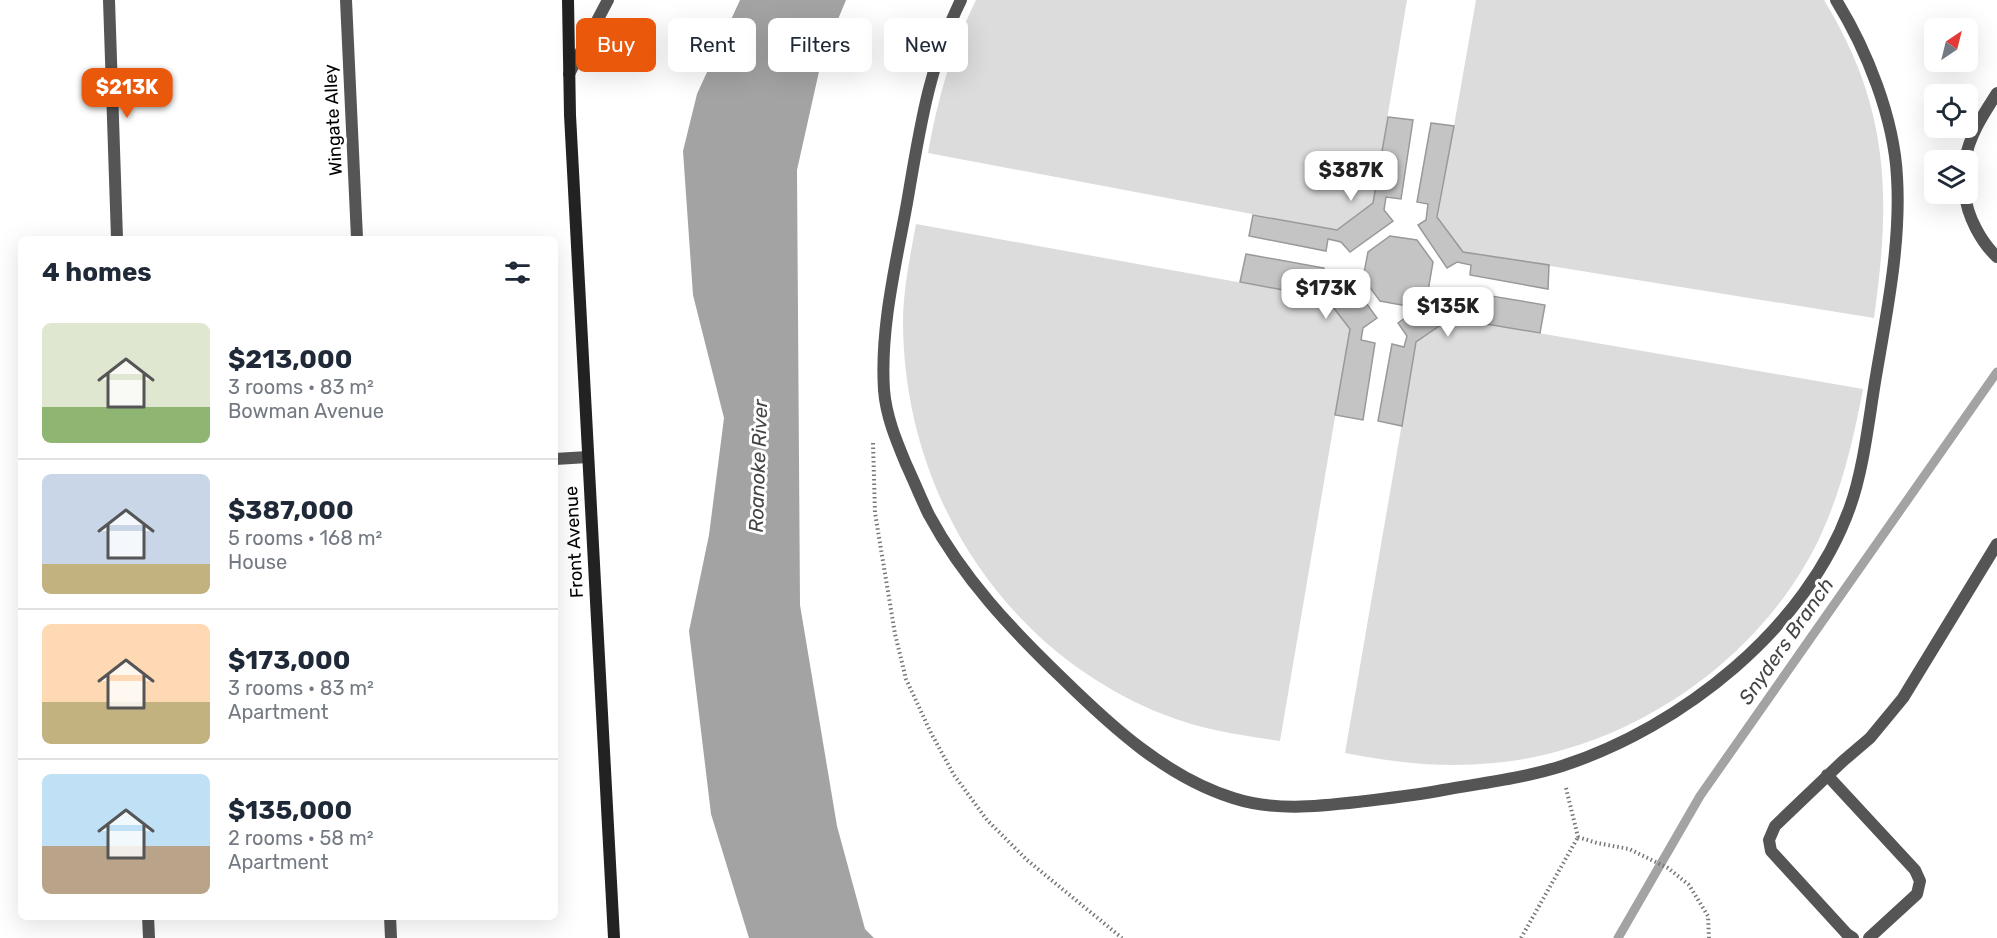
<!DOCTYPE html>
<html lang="en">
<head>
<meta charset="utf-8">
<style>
	:root { --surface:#fff; --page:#f2f2f3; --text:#1f2937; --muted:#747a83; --line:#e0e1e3; --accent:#ea580c }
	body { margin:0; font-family:Rubik,sans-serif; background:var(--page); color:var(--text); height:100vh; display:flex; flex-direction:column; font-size:22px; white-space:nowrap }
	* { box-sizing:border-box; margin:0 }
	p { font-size:20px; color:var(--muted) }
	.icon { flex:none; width:33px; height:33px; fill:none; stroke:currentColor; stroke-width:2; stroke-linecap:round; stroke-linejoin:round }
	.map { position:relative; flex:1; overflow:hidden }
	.panel { position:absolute; left:18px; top:236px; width:540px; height:684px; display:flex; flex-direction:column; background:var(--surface); border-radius:9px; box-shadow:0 6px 24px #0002 }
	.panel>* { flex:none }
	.guide { position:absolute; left:576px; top:18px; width:570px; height:54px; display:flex; gap:12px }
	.needle { width:39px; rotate:35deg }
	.buttons { position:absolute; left:1924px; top:18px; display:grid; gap:12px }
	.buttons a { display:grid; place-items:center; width:54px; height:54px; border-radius:9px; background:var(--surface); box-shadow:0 6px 24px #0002; font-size:30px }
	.price { position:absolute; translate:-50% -51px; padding:0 14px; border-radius:12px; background:#fff; color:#222; font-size:20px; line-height:39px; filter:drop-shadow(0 2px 3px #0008) }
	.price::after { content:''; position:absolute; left:50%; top:36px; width:18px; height:14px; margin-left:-9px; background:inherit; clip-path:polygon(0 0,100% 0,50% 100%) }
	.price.current { background:var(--accent); color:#fff }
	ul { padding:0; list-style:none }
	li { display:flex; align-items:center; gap:18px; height:150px; padding:0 24px }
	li+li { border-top:2px solid var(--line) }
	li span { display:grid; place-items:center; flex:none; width:168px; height:120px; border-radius:9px; color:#555 }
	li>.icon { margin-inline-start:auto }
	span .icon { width:72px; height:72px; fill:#fffc; stroke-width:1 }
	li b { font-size:26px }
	h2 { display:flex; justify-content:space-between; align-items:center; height:72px; padding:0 24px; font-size:26px }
	.tag { padding:0 21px; border-radius:9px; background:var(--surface); box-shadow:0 6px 24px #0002; font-size:21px; line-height:54px }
	.tag.current { background:var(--accent); color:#fff }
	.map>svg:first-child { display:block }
	.green { fill:#dcdcdc }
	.water { fill:#a3a3a3 }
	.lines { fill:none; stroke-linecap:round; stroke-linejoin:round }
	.stream { stroke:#a3a3a3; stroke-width:9 }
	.building { fill:#c4c4c4; stroke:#999; stroke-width:1.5 }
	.path { stroke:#777; stroke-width:4; stroke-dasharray:1.5 3; stroke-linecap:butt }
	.lane { stroke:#555; stroke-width:12 }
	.street { stroke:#555; stroke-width:12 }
	.secondary { stroke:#222; stroke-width:12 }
	.labels { text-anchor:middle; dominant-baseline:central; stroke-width:6; stroke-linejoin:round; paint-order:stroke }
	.street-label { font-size:18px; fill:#000; stroke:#fff }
	.water-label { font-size:20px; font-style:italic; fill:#444; stroke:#fff }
</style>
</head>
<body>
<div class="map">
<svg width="1997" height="938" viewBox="0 0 1997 938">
	<rect width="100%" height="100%" fill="#fff"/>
	<!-- green -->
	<path class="green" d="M 976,0 L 1407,0 L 1373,203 L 1337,230 L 928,153 C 938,98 951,51 976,0 Z
		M 1476,0 L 1824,0 C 1890,108 1891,197 1874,318 L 1463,252 L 1438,217 Z
		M 916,224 L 1326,298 L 1350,329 L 1280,741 C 1240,735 1202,730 1165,715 C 1004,652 904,494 903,323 C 903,290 910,257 916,224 Z
		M 1451,318 L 1863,389 C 1853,442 1841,493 1818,541 C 1759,662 1628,751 1494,763 C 1442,768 1396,763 1345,753 L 1416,342 Z"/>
	<!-- water -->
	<path class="water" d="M 740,0 L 846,0 L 822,58 L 797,170 L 800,605 L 837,826 L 865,929 L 874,938 L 749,938 L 711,814 L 689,631 L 709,535 L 724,418 L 693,295 L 683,151 L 697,94 Z"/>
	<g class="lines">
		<!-- stream -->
		<path class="stream" d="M 1618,938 L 1700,796 L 1997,372"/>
	</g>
	<!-- building -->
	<path class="building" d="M 1388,117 L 1413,120 L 1401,199 L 1386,197 L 1384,210 L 1393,221 L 1350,252 L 1341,242 L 1328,239 L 1326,251 L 1249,236 L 1253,215 L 1337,230 L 1373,203 Z
		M 1431,123 L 1454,126 L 1437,217 L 1463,252 L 1549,265 L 1548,289 L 1470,275 L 1471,265 L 1457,262 L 1447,268 L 1418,225 L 1426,220 L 1428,204 L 1417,202 Z
		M 1390,236 L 1417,240 L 1433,262 L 1428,291 L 1407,306 L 1380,301 L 1363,278 L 1368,252 Z
		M 1246,254 L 1324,268 L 1321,282 L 1334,284 L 1346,275 L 1377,318 L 1363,328 L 1361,340 L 1375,343 L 1363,420 L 1335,415 L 1350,329 L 1326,298 L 1240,282 Z
		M 1443,292 L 1451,304 L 1464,306 L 1467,292 L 1545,305 L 1540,333 L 1451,318 L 1416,342 L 1402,426 L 1378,421 L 1392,344 L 1404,347 L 1407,336 L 1398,323 Z"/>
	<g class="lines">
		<!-- path -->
		<path class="path" d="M 873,443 L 875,513 L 895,634 L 906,679 L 931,733 L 954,775 L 987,820 L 1027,860 L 1122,938
			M 1566,788 L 1578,837
			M 1578,837 L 1597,843 L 1629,849 L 1668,868 L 1689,885 L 1708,916 L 1709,938
			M 1521,938 L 1578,837"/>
		<!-- lane -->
		<path class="lane" d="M 346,0 L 357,238
			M 961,0 C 929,64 919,133 907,203 C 896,264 880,328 884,390 C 886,416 896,440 906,464 C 914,481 921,499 929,515 C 963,578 1011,629 1062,678 C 1111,726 1166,777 1233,798 C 1276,812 1321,806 1366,801 C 1391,798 1417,795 1443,790 C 1482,783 1524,778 1562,766 C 1682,727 1807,628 1850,507 C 1864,468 1869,417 1876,376 C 1887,311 1901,243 1897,177 C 1894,118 1867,50 1836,0
			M 1965,160 C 1970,134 1983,115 1997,93
			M 1965,194 C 1967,216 1981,242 1997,257
			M 1827,775 L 1915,870 L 1920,881 L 1917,894 L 1869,938
			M 390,916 L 391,938
			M 1853,938 L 1847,934 L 1771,851 L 1769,840 L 1775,826 L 1843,761 L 1870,738 L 1903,698 L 1997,544"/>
		<!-- street -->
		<path class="street" d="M 109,0 L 117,238
			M 569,74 L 608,0
			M 555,459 L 588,457
			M 148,916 L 149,938"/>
		<!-- secondary -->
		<path class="secondary" d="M 568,0 L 570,115 L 614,938"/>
	</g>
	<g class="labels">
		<!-- street labels -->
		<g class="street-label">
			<text transform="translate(333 120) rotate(-93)">Wingate Alley</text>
			<text transform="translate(574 542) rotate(-93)">Front Avenue</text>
		</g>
		<!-- water labels -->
		<g class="water-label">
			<text transform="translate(758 466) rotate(-88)">Roanoke River</text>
			<text transform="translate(1786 641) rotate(-55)">Snyders Branch</text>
		</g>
	</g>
</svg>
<div class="buttons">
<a><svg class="needle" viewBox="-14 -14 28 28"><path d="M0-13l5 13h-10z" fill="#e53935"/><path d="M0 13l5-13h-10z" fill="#747a83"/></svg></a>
<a><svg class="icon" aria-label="locate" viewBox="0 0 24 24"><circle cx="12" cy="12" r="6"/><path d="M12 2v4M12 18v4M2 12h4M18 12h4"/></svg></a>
<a><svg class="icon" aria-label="layers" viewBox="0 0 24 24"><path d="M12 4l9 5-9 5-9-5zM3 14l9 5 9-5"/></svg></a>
</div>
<b class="price current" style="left:127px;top:119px">$213K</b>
<b class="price" style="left:1351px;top:202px">$387K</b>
<b class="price" style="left:1326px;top:320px">$173K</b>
<b class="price" style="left:1448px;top:338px">$135K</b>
<div class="guide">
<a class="tag current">Buy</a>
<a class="tag">Rent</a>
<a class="tag">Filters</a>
<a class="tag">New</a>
</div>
<section class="panel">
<h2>4 homes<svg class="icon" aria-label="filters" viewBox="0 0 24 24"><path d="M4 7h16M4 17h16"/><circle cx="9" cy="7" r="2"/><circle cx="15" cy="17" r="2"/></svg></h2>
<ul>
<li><span style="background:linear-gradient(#dfe7d0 70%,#8fb573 0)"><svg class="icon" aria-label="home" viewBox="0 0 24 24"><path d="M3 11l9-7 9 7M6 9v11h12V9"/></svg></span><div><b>$213,000</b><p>3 rooms · 83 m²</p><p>Bowman Avenue</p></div></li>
<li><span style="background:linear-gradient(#c9d6e8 75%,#c2b280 0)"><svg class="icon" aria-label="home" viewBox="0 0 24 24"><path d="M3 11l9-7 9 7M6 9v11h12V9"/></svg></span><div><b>$387,000</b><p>5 rooms · 168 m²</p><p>House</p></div></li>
<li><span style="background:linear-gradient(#ffd9b3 65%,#c2b280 0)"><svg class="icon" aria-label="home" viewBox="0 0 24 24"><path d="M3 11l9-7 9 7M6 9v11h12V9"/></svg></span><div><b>$173,000</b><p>3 rooms · 83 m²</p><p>Apartment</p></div></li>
<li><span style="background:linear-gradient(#bfe0f5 60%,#b9a48a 0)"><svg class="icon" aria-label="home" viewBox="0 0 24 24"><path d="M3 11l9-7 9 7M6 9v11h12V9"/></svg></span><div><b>$135,000</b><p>2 rooms · 58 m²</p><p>Apartment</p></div></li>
</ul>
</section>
</div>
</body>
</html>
